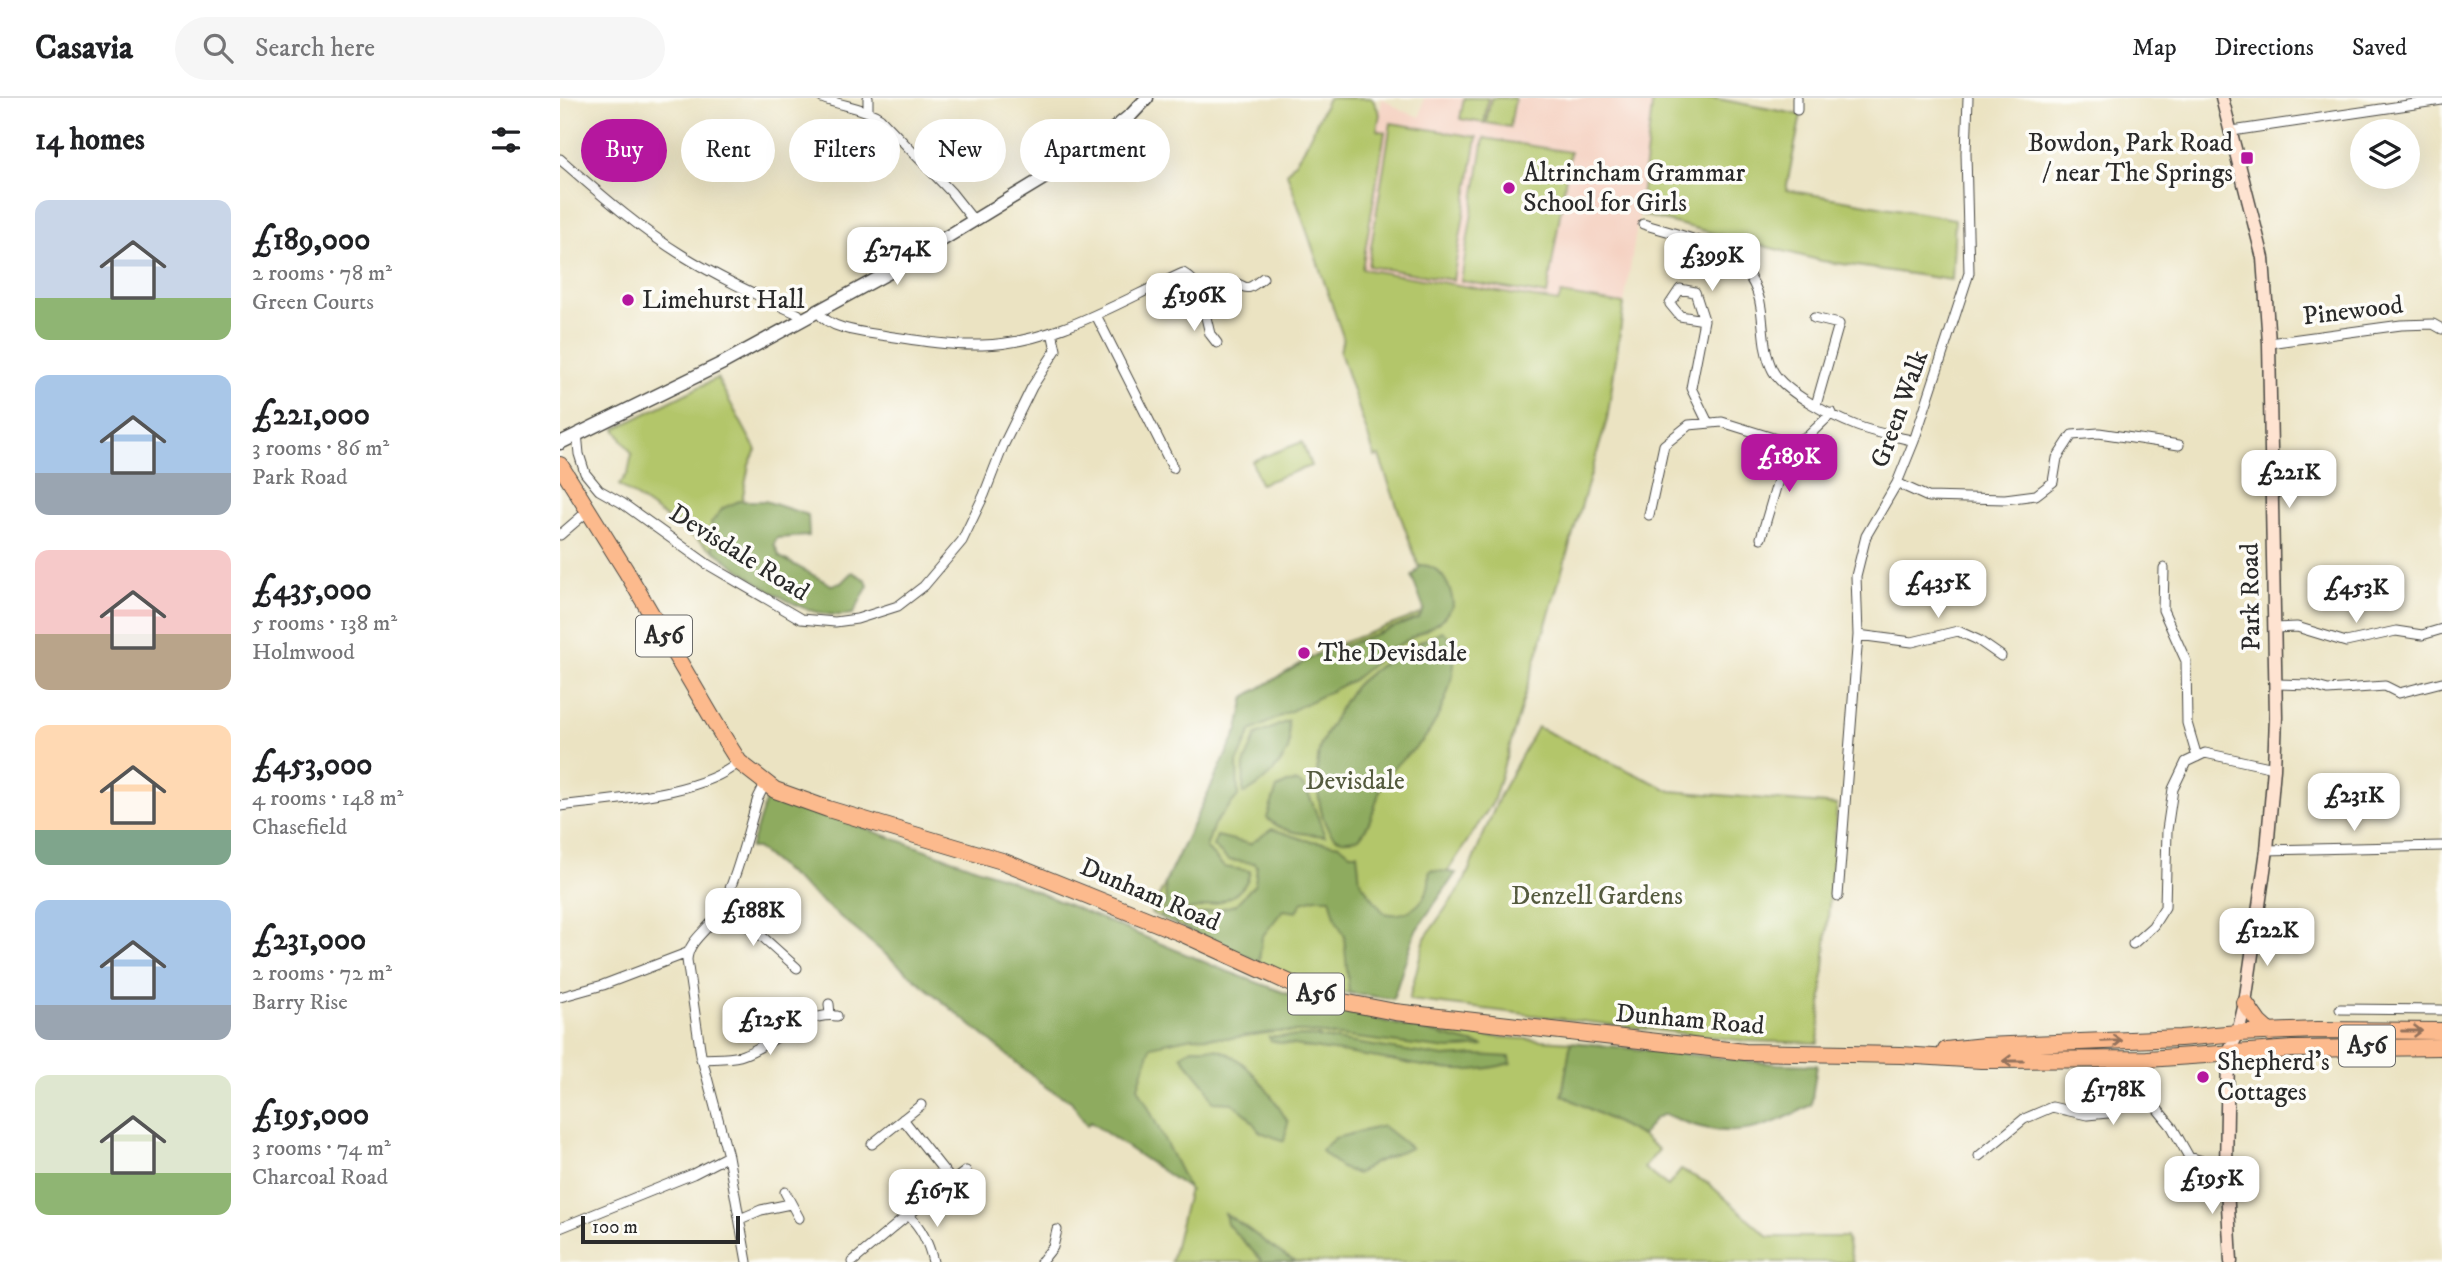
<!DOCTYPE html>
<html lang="en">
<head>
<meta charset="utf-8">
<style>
	:root { --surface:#fff; --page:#f6f6f6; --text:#202124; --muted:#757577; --line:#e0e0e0; --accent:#b5179e }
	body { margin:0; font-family:"IM FELL DW Pica",serif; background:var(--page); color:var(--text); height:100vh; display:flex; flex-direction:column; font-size:26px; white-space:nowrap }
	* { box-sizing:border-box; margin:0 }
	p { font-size:23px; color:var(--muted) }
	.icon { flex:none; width:38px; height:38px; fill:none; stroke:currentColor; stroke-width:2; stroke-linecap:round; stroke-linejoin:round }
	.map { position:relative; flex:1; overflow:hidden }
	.side { display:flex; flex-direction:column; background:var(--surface); width:560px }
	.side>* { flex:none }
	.guide { position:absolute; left:21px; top:21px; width:665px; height:63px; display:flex; gap:14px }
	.fabs { position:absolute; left:1790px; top:21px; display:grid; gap:14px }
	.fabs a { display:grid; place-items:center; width:70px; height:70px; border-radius:50%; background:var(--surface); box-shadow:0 7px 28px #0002; font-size:35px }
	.scale { position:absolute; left:21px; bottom:18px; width:159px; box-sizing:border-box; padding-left:7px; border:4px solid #2b2b2b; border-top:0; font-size:19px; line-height:24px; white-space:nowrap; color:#2b2b2b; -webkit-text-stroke:5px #fdfcf7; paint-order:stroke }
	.price { position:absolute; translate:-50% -60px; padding:0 16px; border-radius:14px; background:#fff; color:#222; font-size:23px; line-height:46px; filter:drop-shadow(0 2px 4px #0008) }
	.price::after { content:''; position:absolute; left:50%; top:42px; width:21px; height:16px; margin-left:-10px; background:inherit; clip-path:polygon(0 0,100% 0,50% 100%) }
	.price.current { background:var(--accent); color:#fff }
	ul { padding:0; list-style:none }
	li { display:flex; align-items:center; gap:21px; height:175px; padding:0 35px }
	li span { display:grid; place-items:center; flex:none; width:196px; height:140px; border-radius:14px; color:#555 }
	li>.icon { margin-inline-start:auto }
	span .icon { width:84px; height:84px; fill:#fffc; stroke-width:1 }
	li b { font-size:30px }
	h2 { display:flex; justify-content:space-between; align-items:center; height:84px; padding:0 35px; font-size:30px }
	.pill { padding:0 24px; border-radius:32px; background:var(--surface); box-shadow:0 7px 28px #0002; font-size:24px; line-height:63px }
	.pill.current { background:var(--accent); color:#fff }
	header { display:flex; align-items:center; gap:42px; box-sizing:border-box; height:98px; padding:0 35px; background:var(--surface); border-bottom:2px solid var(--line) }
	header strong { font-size:33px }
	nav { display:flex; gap:38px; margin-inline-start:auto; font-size:24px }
	.search { width:490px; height:63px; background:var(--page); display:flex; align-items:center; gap:18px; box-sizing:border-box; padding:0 24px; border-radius:38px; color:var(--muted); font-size:26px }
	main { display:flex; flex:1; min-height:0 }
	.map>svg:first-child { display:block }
	.built { fill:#f5d2c2 }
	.green { fill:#b3c66a; stroke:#6f784a; stroke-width:2 }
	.forest { fill:#8eab5e; stroke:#5c6b44; stroke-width:2 }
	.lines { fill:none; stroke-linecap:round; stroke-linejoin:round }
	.minor-casing { stroke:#484742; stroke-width:11 }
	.tertiary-casing { stroke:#484742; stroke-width:15 }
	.secondary-casing { stroke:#484742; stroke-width:15 }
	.trunk-casing { stroke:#484742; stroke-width:18 }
	.minor { stroke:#fff; stroke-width:9 }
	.tertiary { stroke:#fff; stroke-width:12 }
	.secondary { stroke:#fee3d1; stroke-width:12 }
	.trunk { stroke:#fcba8d; stroke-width:16 }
	.oneway { stroke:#94725c }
	.poi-dot { fill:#b5179e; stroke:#fdfcf7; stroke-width:2.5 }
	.labels { text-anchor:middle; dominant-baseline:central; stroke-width:7; stroke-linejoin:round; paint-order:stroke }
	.shield { fill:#fdfcf7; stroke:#6a6a68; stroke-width:2 }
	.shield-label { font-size:24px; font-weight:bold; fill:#2b2b2b }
	.poi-label { font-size:26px; fill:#2b2b2b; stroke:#fdfcf7; text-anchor:start }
	.street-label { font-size:26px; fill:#2b2b2b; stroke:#fdfcf7 }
	.park-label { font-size:26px; fill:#545a3e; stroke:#fdfcf7 }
</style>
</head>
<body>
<header>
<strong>Casavia</strong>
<div class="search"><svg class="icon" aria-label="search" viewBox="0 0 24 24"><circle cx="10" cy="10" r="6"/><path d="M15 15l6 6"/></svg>Search here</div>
<nav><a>Map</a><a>Directions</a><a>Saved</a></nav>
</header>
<main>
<section class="side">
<h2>14 homes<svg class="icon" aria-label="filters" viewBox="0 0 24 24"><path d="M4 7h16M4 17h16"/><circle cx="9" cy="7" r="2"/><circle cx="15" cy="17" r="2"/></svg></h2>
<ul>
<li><span style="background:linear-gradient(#c9d6e8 70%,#8fb573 0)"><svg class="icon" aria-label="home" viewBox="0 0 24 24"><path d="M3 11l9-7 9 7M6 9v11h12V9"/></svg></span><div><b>£189,000</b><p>2 rooms · 78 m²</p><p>Green Courts</p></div></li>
<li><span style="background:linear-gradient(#a9c7e8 70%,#9aa5b1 0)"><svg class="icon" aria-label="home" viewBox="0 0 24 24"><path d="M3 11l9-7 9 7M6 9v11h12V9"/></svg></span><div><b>£221,000</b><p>3 rooms · 86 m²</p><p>Park Road</p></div></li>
<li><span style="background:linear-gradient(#f6c9c9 60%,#b9a48a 0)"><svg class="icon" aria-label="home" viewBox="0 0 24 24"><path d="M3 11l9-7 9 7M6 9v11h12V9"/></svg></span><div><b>£435,000</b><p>5 rooms · 138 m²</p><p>Holmwood</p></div></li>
<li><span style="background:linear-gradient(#ffd9b3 75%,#7fa58c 0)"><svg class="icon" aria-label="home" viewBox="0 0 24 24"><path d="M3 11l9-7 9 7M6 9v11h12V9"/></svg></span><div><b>£453,000</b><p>4 rooms · 148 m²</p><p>Chasefield</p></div></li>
<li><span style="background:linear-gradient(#a9c7e8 75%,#9aa5b1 0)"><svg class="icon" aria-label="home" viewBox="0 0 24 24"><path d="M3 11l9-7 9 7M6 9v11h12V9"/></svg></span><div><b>£231,000</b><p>2 rooms · 72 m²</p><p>Barry Rise</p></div></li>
<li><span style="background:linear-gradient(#dfe7d0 70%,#8fb573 0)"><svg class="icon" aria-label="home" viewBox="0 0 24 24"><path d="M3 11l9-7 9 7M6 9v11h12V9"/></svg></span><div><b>£195,000</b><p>3 rooms · 74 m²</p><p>Charcoal Road</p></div></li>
</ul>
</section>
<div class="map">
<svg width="1882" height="1164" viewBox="0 0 1882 1164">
	<rect width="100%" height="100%" fill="#fdfcf7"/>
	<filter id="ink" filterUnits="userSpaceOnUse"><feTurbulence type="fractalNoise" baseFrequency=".0143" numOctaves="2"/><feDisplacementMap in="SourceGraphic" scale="14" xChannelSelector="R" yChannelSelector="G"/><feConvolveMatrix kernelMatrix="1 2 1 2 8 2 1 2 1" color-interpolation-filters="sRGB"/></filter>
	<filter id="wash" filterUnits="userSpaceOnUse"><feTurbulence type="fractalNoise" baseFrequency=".00686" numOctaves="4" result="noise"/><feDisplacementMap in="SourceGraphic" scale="28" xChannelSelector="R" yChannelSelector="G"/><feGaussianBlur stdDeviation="1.57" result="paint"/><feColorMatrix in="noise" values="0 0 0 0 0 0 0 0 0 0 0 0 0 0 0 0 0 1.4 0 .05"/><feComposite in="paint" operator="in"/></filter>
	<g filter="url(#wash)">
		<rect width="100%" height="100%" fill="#ebe3c2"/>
		<!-- built -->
		<path class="built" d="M 822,0 L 840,12 L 860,19 L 864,0 L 1093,0 L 1079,116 L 1064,206 L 1001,196 L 999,204 L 802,171 L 825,34 L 817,32 Z"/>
		<!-- green -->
		<path class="green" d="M 768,0 L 812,0 L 820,16 L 817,32 L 825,34 L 802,171 L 998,204 L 1001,196 L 1064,206 L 1047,322 L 933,704 L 849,832 L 832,900 L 761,892 L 591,815 L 678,632 L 685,599 L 766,551 L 874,511 L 819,358 L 815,359 L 780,254 L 783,239 L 727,75 L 744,51 Z
			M 904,0 L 928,0 L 924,25 L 900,21 Z
			M 931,0 L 955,0 L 950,29 L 926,25 Z
			M 1093,0 L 1153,0 L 1241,17 L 1226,92 L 1395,121 L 1392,182 L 1262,163 L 1079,116 Z
			M 831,25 L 917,39 L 893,182 L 808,168 Z
			M 924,40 L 1010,54 L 987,197 L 901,183 Z
			M 157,280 L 196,352 L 189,367 L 170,464 L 59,387 L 68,375 L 72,356 L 55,331 Z
			M 742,344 L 751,368 L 700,386 L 692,363 Z
			M 977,629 L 1111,693 L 1277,707 L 1258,945 L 1186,943 L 849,902 L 865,840 L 904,784 L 940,697 Z
			M 591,906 L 754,910 L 888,936 L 1011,944 L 1002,997 L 1082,1038 L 1099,1052 L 1084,1070 L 1108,1088 L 1121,1072 L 1148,1085 L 1209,1139 L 1286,1139 L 1293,1164 L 611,1164 L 629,1091 L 562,1012 Z"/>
		<!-- forest -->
		<path class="forest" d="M 179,403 L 205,403 L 248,417 L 249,438 L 217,440 L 214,446 L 220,459 L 271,487 L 281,485 L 292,474 L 306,482 L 308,488 L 293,516 C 243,525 192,480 153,452 L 151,425 L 163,410 Z
			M 861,467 C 881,467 892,489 893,508 L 880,524 L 833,550 L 793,582 L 691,633 L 677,665 L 678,698 L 654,726 L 646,750 L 664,769 L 690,773 C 685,805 641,809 616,815 L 617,827 L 601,820 L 606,804 L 605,785 L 678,632 L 685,599 L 766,551 L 784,548 L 859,520 L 864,511 L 852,479 Z
			M 882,533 C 911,552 881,621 863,642 C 853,654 831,668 825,680 C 815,701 814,723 799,740 C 795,741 788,743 783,742 C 756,739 754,670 760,649 C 763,639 788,596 795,588 C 815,567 855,546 882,533 Z
			M 728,623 C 728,631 731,644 728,652 C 720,669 700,689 683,696 L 684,667 L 696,637 Z
			M 738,684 C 751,692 758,722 765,738 C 745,736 722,735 707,720 L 717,690 L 727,685 Z
			M 208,696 L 442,779 L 661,871 L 755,906 L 924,948 L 889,951 L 745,934 L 714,934 L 671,940 L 632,939 L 591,948 L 578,989 L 629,1091 L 530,1024 L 527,1028 L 511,1003 L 487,990 L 197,750 L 190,750 Z
			M 712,731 L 745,742 L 780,747 L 790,755 L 797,755 L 800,783 L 824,815 C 851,821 872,801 869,774 L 872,772 L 896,775 L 855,834 L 833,901 L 789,895 L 784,837 L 776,822 L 770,800 L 756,800 L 742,804 L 737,814 L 723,812 L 702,839 L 699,864 L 624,830 L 623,820 L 675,807 L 695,786 L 697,768 L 694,765 L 668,762 L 653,748 L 657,738 L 690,746 Z
			M 750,938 L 884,959 L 916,957 L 950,959 L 951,965 C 900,980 868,968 818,960 C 783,954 747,950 711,943 L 709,939 Z
			M 1011,944 L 1217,966 L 1257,967 L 1251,1007 C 1195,1037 1163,1043 1105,1016 L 1095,1020 L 1082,1038 L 1002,997 Z
			M 632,950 C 640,950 647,950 655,951 C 686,957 713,999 728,1024 L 724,1043 L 700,1034 L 686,1016 L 672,1005 L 653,1004 L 646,988 L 621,958 Z
			M 823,1028 L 851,1050 L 814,1065 L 797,1076 L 781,1070 L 761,1052 L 775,1040 Z
			M 665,1116 C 691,1130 710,1151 736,1164 L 703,1164 L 667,1126 Z"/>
	</g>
	<g filter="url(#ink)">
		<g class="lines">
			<defs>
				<path id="minor" d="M 262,0 C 281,8 303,9 320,20 L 391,94 L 414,123
					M 308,0 L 308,13
					M 1237,0 L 1237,12
					M 1672,33 L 1882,2
					M 0,61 C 39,95 78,130 122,157 C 159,180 199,198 238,216 L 242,221
					M 1083,126 C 1131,141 1193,150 1201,210 C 1204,231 1203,254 1213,273 C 1225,295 1274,319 1297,328 C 1315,335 1335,338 1354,343
					M 644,211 L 650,236 L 657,245
					M 258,214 C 269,231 301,234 321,237 C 354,242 388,248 422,247 C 496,245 558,204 623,175 C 637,183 641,195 644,211 L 650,210 L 653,198 L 668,183 C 689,186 681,198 703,180
					M 536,217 L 613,370
					M 1254,220 L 1279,226 L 1256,307
					M 1144,222 L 1120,218 L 1110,206 L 1120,191 L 1135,194 L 1144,222 L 1131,290 L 1148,325
					M 1709,245 L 1841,227 L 1873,226 L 1882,231
					M 17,335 L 19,356 L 25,375 L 39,392 L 62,405 L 147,466 L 241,521 L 275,524 L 297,521 L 338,508 L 364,488 L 402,443 L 424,397 L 443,348 L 472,289 L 496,252 L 492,234
					M 1337,385 L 1368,399 L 1445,401 L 1476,397 L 1493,384 L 1497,360 L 1512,337 L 1539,335 L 1619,347
					M 1089,417 L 1104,347 L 1129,327 L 1162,324 L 1229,345 L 1247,339 L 1272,315
					M 0,437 L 29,412
					M 1201,440 L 1229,345
					M 1604,470 L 1603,512 L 1626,563 L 1627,625 L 1637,659
					M 1715,530 L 1737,529 L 1786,544 L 1836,533 L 1862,537 L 1882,531
					M 1298,537 L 1352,544 L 1398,533 L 1418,542 L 1441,558
					M 1716,586 L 1750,587 L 1768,592 L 1825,588 L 1839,595 L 1882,584
					M 0,708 C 52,701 139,698 179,664
					M 1707,752 L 1882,748
					M 1278,798 L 1298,537 L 1296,478 L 1306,438 L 1337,385 L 1354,343 L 1409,175 L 1406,55 L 1408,0
					M 160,813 L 196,833 L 237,870
					M 1573,846 L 1593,828 L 1605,809 L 1607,732 L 1613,691 L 1626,664 L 1645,655 L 1714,670
					M 0,899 L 43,887 L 127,855
					M 269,906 L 270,917
					M 1780,911 L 1882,912
					M 141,961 C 154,960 168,961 180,958 C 211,949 243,913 277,918
					M 343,1021 L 392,1083
					M 312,1046 L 361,1007
					M 1419,1058 L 1464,1021 L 1492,1009 L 1527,1017 L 1548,1015 L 1571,1001 L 1594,1007 L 1612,1029 L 1629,1059 L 1666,1070
					M 225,1094 L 239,1120
					M 348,1117 C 362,1130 369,1146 373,1164
					M 180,1121 L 201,1112 L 230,1106
					M 0,1130 L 133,1076 L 168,1058
					M 187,1164 L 168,1058 L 141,957 L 127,862 C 128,842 150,831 159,814 C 177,782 187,735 198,700 L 205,686
					M 292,1164 L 348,1117 L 406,1073
					M 481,1164 L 493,1149 L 497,1132"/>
				<path id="tertiary" d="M 0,345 L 163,265 L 326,176 L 520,58 L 572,16 L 587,0"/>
				<path id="secondary" d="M 1662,0 L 1703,160 L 1709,245 L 1716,619 L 1714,670 L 1707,752 L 1685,905 L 1678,935 L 1668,955 L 1666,1070 L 1671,1164"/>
				<path id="trunk" d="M 0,367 L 66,473 L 164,640 L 179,664 L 215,692 L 268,711 L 442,763 L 621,835 L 763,900 L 835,914 L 1185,954 L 1341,957 L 1421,962 L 1587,961 L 1733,951 L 1882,949
					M 1685,905 L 1699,925 L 1710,935
					M 1386,952 L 1424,948 L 1620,940 L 1678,935 L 1757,932 L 1882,933"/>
			</defs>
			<!-- minor casing -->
			<use href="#minor" class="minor-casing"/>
			<!-- tertiary casing -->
			<use href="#tertiary" class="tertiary-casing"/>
			<!-- secondary casing -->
			<use href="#secondary" class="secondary-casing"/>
			<!-- trunk casing -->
			<use href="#trunk" class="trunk-casing"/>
			<!-- minor -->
			<use href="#minor" class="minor"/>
			<!-- tertiary -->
			<use href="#tertiary" class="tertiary"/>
			<!-- secondary -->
			<use href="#secondary" class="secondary"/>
			<!-- trunk -->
			<use href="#trunk" class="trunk"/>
		</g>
		<!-- one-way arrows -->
		<defs><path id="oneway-shaft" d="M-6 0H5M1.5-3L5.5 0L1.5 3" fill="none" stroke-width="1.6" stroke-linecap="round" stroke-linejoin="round" transform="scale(1.75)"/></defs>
		<g class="oneway">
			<use href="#oneway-shaft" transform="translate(1852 933)"/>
			<use href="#oneway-shaft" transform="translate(1552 943) rotate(-2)"/>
			<use href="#oneway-shaft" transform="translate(1453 963) rotate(-180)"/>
		</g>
	</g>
	<!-- markers -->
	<g class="poi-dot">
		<rect x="1680" y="53" width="14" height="14" rx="3.5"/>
		<circle cx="949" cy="90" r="7"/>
		<circle cx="68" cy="202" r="7"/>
		<circle cx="744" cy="555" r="7"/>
		<circle cx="1643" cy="979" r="7"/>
	</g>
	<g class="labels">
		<!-- shield labels -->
		<g class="shield">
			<rect x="76" y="517.5" width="56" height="41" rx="5"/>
			<rect x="728" y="875.5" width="56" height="41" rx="5"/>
			<rect x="1779" y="927.5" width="56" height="41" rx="5"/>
		</g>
		<g class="shield-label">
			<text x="104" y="538">A56</text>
			<text x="756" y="896">A56</text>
			<text x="1807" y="948">A56</text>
		</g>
		<!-- poi labels -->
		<g class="poi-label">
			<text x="1673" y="45" text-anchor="end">Bowdon, Park Road<tspan x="1673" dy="30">/ near The Springs</tspan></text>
			<text x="963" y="75">Altrincham Grammar<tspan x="963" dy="30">School for Girls</tspan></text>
			<text x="82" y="202">Limehurst Hall</text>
			<text x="758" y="555">The Devisdale</text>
			<text x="1657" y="964">Shepherd's<tspan x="1657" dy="30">Cottages</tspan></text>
		</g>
		<!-- street labels -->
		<g class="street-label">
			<text transform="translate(1793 213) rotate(-7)">Pinewood</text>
			<text transform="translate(1340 311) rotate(-70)">Green Walk</text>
			<text transform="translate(179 455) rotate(32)">Devisdale Road</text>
			<text transform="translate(1691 499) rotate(-91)">Park Road</text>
			<text transform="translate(590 797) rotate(23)">Dunham Road</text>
			<text transform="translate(1130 922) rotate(5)">Dunham Road</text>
		</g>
		<!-- park labels -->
		<g class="park-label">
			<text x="795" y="683">Devisdale</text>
			<text x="1037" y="798">Denzell Gardens</text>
		</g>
	</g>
</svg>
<div class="fabs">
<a><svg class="icon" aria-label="layers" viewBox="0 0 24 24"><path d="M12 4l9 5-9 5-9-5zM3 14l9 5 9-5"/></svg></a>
</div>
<div class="scale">100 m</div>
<b class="price" style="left:337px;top:189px">£274K</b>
<b class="price" style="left:1152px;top:195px">£399K</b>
<b class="price" style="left:634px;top:235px">£196K</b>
<b class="price current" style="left:1229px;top:396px">£189K</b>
<b class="price" style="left:1729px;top:412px">£221K</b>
<b class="price" style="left:1378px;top:522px">£435K</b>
<b class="price" style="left:1796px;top:527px">£453K</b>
<b class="price" style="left:1794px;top:735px">£231K</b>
<b class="price" style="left:193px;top:850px">£188K</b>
<b class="price" style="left:1707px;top:870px">£122K</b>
<b class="price" style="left:210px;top:959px">£125K</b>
<b class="price" style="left:1553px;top:1029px">£178K</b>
<b class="price" style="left:1652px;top:1118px">£195K</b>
<b class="price" style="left:377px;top:1131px">£167K</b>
<div class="guide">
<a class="pill current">Buy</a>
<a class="pill">Rent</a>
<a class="pill">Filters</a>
<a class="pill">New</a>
<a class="pill">Apartment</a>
</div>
</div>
</main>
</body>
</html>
